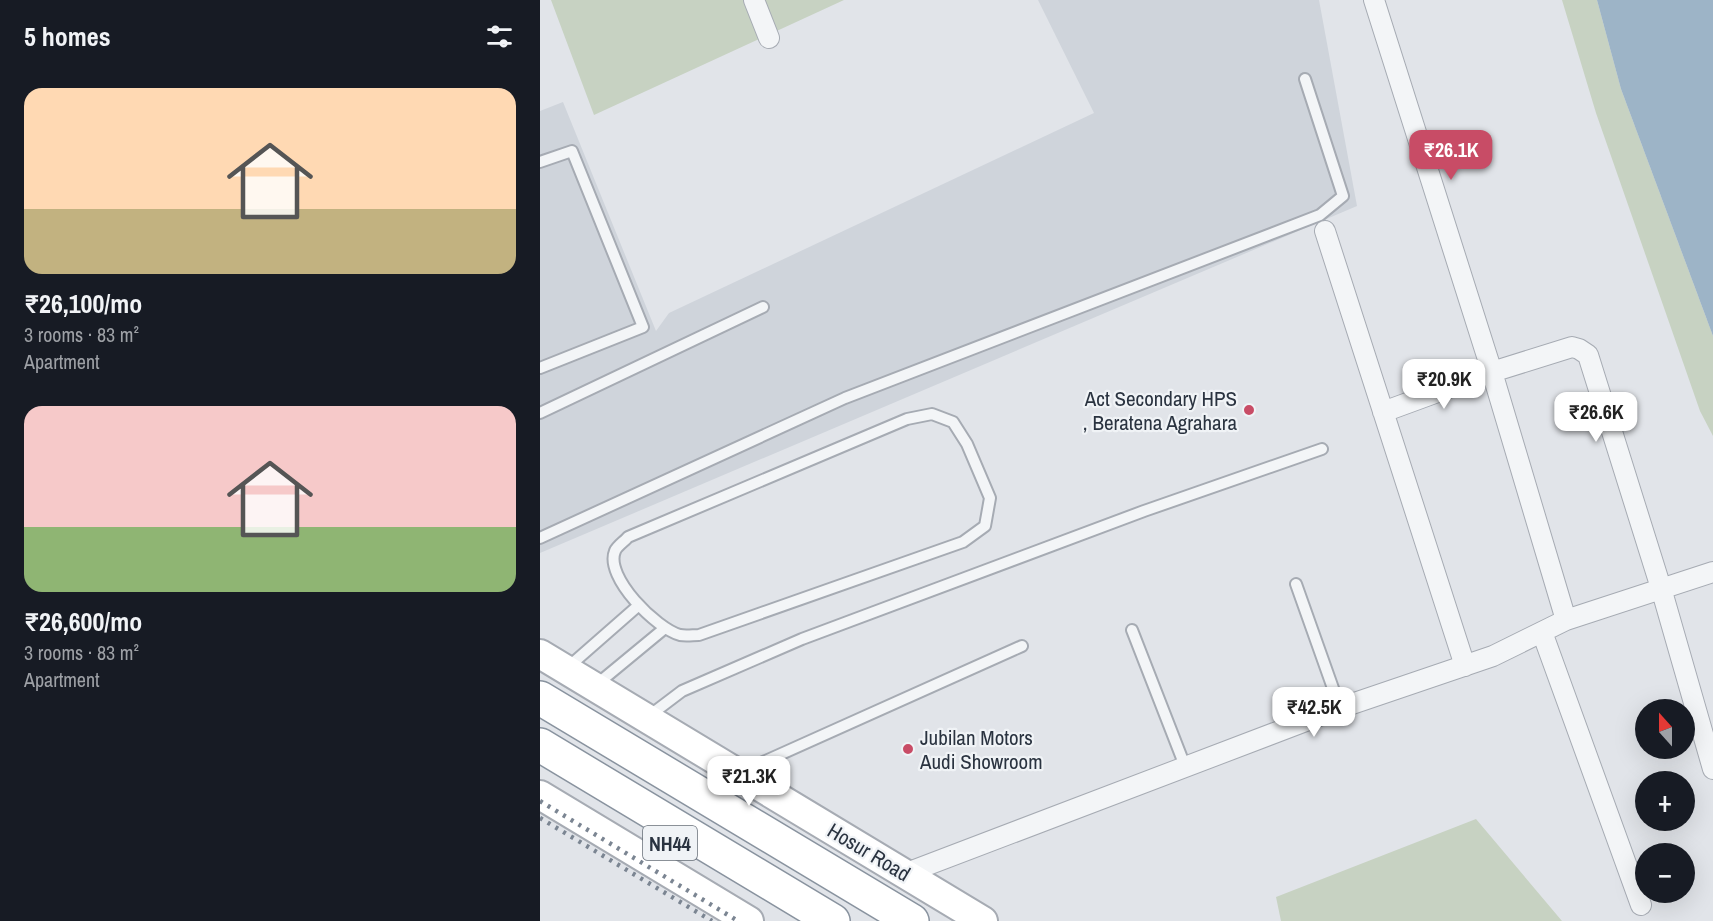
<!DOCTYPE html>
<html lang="en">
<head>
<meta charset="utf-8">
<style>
	:root { --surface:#171b24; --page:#20242c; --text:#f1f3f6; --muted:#9ea1a6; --accent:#c84c66 }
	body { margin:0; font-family:"Archivo Narrow",sans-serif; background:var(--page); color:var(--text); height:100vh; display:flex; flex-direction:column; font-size:22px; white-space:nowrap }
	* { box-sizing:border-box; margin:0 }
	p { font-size:20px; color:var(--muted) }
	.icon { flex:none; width:33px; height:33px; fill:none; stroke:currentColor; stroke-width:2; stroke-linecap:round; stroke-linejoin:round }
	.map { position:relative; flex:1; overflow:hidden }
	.sheet { display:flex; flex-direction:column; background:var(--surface); width:540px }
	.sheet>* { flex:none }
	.needle { width:39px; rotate:339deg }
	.fabs { position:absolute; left:1095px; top:699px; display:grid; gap:12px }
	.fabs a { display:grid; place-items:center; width:60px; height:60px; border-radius:50%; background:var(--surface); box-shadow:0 6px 24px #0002; font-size:30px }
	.price { position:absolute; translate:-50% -51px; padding:0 14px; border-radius:12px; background:#fff; color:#222; font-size:20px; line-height:39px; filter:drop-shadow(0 2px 3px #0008) }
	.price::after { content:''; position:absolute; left:50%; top:36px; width:18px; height:14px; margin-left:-9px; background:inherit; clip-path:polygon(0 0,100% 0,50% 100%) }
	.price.on { background:var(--accent); color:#fff }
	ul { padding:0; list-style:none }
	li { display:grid; align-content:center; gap:12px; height:318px; padding:0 24px }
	li span { display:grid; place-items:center; height:186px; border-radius:18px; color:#555 }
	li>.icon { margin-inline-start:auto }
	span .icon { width:108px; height:108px; fill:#fffc; stroke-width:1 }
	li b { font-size:26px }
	h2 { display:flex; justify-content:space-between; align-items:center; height:72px; padding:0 24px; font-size:26px }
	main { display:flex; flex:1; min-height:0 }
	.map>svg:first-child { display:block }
	.built { fill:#cfd4db }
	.green { fill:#c7d2c2 }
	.water { fill:#9db4c7 }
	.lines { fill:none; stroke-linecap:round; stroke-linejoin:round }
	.lane-casing { stroke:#a6abb3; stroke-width:14 }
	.street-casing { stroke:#a6abb3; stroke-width:22 }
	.secondary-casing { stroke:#a6abb3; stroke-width:32 }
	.highway-casing { stroke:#89939f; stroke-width:36 }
	.lane { stroke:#f3f5f7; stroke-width:10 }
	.street { stroke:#f3f5f7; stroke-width:20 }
	.secondary { stroke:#fff; stroke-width:28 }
	.highway { stroke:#fff; stroke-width:33 }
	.rail { stroke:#7b8592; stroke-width:4.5; stroke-dasharray:3 6; stroke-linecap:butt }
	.poi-dot { fill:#c84c66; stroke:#f0f3f6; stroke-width:2 }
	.labels { text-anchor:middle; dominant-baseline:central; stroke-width:4.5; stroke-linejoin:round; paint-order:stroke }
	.shield { fill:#f0f3f6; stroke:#656d77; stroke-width:1.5 }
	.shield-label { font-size:20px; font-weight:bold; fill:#2a3340 }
	.poi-label { font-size:21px; fill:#2a3340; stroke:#f0f3f6; text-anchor:end }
	.street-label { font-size:21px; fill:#2a3340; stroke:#f0f3f6 }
</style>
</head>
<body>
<main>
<section class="sheet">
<h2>5 homes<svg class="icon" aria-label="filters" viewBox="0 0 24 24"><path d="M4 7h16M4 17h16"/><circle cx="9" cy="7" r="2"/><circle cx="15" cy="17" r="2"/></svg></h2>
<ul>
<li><span style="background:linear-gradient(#ffd9b3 65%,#c2b280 0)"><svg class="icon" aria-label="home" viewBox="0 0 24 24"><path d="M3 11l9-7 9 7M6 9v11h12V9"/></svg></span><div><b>₹26,100/mo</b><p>3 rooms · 83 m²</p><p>Apartment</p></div></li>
<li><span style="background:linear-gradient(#f6c9c9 65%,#8fb573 0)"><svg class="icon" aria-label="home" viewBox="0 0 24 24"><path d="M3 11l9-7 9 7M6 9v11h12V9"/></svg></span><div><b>₹26,600/mo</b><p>3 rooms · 83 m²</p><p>Apartment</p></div></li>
</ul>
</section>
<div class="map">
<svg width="1173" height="921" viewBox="0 0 1173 921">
	<rect width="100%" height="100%" fill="#e1e4e9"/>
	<!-- built -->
	<path class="built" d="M 498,0 L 779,0 L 817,206 L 0,553 L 0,111 L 23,102 L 116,331 L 129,313 L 554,113 Z"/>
	<!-- green -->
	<path class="green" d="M 11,0 L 304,0 L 54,115 Z
		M 1022,0 L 1057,0 L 1081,89 L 1173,336 L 1173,436 L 1160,411 L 1056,113 Z
		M 936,819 L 1022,921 L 741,921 L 736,897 Z"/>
	<!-- water -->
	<path class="water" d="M 1057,0 L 1173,0 L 1173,336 L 1081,89 Z"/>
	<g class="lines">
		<defs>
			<path id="lane" d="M 0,162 L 32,151 L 103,327 L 0,368
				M 0,413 L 223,307
				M 392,414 L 413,422 L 427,444 L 450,498 L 445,526 L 423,542 L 159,635 C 153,635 146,636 140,635 C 117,629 64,577 75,551 C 77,546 85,541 88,537 L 367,419 Z
				M 0,538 L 305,398 L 780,215 L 803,196 L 765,79
				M 756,584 L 800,708
				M 592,630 L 645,766
				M 26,669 L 99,605
				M 56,685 L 125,628
				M 109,716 L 142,691 L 262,639 L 604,511 L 782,449
				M 201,772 L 482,646"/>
			<path id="street" d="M 214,0 L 229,38
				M 834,0 L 952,372 L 1026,620
				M 785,231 L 925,666
				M 843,412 L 952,372 L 1032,347 L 1039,349 L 1048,355 L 1121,588 L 1173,769
				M 1002,632 L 1101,905
				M 364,874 L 800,708 L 953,656 L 1026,620 L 1173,572"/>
			<path id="secondary" d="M 0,654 L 443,921
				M 0,795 L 209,921"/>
			<path id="highway" d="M 0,698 L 372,921
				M 0,745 L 293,921"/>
		</defs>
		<!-- lane casing -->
		<use href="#lane" class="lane-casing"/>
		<!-- street casing -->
		<use href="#street" class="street-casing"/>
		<!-- secondary casing -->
		<use href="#secondary" class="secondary-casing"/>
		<!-- highway casing -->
		<use href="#highway" class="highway-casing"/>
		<!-- lane -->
		<use href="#lane" class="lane"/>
		<!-- street -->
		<use href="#street" class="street"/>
		<!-- secondary -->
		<use href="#secondary" class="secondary"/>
		<!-- highway -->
		<use href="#highway" class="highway"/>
		<!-- rail -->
		<path class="rail" d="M 0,801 L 198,921
			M 0,818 L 172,921"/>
	</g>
	<!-- markers -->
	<g class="poi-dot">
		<circle cx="709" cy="410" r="6"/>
		<circle cx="368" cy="749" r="6"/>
	</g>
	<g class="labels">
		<!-- shield labels -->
		<rect class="shield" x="103" y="826" width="54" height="34" rx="4.5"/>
		<g class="shield-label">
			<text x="130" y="843">NH44</text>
		</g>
		<!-- poi labels -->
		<g class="poi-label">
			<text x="697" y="398">Act Secondary HPS<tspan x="697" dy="24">, Beratena Agrahara</tspan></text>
			<text x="380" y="737" text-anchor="start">Jubilan Motors<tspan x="380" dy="24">Audi Showroom</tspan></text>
		</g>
		<!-- street labels -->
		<g class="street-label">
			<text transform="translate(329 852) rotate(31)">Hosur Road</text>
		</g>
	</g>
</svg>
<div class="fabs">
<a><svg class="needle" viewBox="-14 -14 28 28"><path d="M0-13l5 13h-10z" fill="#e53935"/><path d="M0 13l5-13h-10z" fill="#9ea1a6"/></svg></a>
<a>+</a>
<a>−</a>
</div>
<b class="price on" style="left:911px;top:181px">₹26.1K</b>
<b class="price" style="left:904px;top:410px">₹20.9K</b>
<b class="price" style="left:1056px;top:443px">₹26.6K</b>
<b class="price" style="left:774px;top:738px">₹42.5K</b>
<b class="price" style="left:209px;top:807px">₹21.3K</b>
</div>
</main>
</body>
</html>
